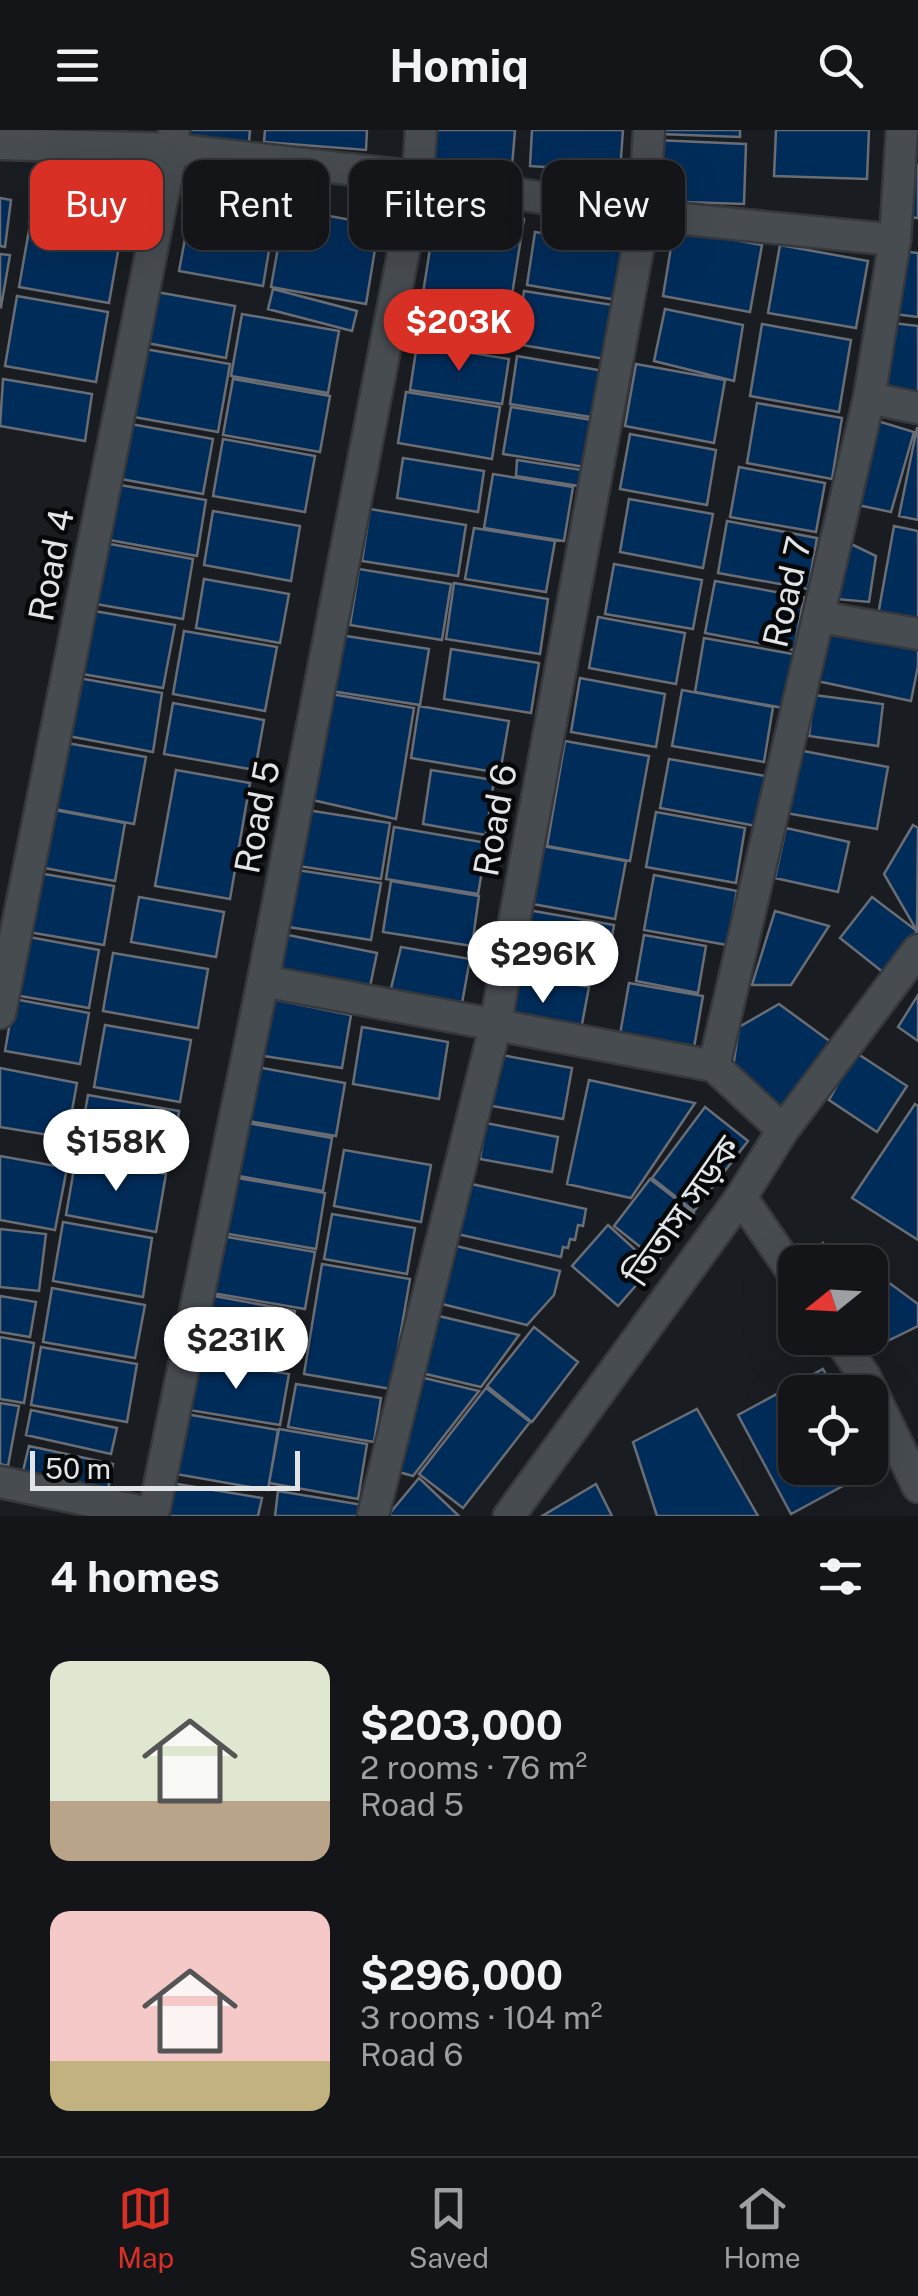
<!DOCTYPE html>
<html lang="en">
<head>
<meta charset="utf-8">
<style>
	:root { --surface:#131519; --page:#202226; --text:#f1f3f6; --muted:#9d9fa2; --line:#323438; --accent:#d93025 }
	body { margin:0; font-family:"Public Sans","Noto Sans Bengali",sans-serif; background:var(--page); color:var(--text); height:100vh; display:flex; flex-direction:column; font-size:38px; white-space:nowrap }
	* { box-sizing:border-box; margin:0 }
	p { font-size:32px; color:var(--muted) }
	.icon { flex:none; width:55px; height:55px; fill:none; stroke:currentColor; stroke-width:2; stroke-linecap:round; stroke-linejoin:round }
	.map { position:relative; height:1386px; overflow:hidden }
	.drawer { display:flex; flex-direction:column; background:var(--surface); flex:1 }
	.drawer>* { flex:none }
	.guide { position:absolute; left:30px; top:30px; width:860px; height:90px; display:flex; gap:20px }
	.needle { width:65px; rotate:252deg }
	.fabs { position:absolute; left:778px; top:1115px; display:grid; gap:20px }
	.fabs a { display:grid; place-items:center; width:110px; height:110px; border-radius:20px; background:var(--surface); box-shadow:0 10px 40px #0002,0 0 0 2px var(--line); font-size:50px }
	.scale { position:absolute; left:30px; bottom:25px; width:270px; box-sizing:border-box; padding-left:10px; border:5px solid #e2e5e8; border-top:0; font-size:28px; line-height:35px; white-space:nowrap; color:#e2e5e8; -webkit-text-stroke:8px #060709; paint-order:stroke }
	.price { position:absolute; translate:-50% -85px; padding:0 22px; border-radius:35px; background:#fff; color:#222; font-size:32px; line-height:65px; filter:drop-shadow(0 2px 5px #0008) }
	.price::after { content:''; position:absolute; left:50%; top:60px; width:30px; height:22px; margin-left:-15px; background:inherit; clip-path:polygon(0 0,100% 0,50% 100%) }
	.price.active { background:var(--accent); color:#fff }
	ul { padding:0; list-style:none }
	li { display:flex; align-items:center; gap:30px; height:250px; padding:0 50px }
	li span { display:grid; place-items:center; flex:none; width:280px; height:200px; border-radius:20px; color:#555 }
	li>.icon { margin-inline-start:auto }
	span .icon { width:120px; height:120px; fill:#fffc; stroke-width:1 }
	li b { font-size:42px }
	h2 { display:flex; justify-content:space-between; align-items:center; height:120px; padding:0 50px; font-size:42px }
	.pill { padding:0 35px; border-radius:20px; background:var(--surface); box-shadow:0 10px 40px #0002,0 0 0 2px var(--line); font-size:35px; line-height:90px }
	.pill.active { background:var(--accent); color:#fff }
	header { display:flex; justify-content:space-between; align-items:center; height:130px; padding:0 50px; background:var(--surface); font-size:45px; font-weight:700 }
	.tab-bar { display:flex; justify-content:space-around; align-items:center; height:140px; border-top:2px solid var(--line); background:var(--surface); font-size:28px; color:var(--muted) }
	.tab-bar a { display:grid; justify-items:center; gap:5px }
	.tab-bar .active { color:var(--accent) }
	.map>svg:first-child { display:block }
	.building { fill:#002c5a; stroke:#6a6e74; stroke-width:2.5 }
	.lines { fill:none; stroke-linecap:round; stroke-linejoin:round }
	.minor-casing { stroke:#36383c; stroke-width:35 }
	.tertiary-casing { stroke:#36383c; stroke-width:35 }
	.minor { stroke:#474c51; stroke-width:30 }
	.tertiary { stroke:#474c51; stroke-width:30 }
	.labels { text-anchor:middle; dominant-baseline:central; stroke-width:9; stroke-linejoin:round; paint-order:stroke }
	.street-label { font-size:35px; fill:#e2e5e8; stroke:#060709 }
</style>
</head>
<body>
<header><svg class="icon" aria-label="menu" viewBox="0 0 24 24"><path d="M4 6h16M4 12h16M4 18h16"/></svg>Homiq<svg class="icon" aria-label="search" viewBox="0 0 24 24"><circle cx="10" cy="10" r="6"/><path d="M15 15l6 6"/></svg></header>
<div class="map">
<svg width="918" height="1386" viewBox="0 0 918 1386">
	<rect width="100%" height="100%" fill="#191c21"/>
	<!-- building -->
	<path class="building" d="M 38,0 L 124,0 L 124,9 L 38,5 Z
		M 165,0 L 250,0 L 248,24 Z
		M 265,0 L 367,0 L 366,20 L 264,12 Z
		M 425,0 L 515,0 L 512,37 L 423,31 Z
		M 532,0 L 623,0 L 620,42 L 530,36 Z
		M 660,0 L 740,0 L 740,7 L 660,4 Z
		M 776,0 L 869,0 L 867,49 L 774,46 Z
		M 655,10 L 746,14 L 744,74 L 653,71 Z
		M 910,34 L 918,35 L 918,88 L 906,87 Z
		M 35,47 L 125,60 L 119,105 L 29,92 Z
		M 0,68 L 11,70 L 5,117 L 0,116 Z
		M 437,74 L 524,89 L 508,190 L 421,176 Z
		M 285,78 L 379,95 L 366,174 L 271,157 Z
		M 190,82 L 273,97 L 263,156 L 179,141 Z
		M 674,99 L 762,115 L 750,182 L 663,166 Z
		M 29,100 L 119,116 L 109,173 L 19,157 Z
		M 535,102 L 632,117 L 623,171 L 527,155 Z
		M 780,115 L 868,131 L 856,198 L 768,183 Z
		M 900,121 L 918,123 L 918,187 L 894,184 Z
		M 0,124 L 10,125 L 1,177 L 0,176 Z
		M 140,159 L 235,176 L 226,228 L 131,210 Z
		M 273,159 L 357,181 L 352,201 L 268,179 Z
		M 524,161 L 613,175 L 605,229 L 516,214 Z
		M 17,166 L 108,182 L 96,252 L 5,236 Z
		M 665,179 L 743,195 L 734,251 L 654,231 Z
		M 423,183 L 506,194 L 502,220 L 419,209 Z
		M 242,184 L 339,201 L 328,263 L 231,246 Z
		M 893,193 L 918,196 L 918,262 L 882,255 Z
		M 762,194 L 851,210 L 839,282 L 750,266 Z
		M 417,214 L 509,229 L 502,274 L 410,260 Z
		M 128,216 L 230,234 L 218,302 L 117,284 Z
		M 517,226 L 604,241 L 597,288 L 510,274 Z
		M 636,234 L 725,250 L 714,313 L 625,296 Z
		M 3,249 L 92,264 L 85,311 L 0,296 Z
		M 233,249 L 330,266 L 320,322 L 223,305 Z
		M 406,262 L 500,277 L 492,329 L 398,313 Z
		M 757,273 L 842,288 L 832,349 L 747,333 Z
		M 511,277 L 592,290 L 585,337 L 503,324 Z
		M 871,289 L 914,302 L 891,382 L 848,373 Z
		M 109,290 L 213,309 L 203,364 L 99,345 Z
		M 917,298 L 918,298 L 918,390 L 899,386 Z
		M 630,304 L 716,320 L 707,375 L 620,359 Z
		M 223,309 L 315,326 L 305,382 L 213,366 Z
		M 403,328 L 484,341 L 478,382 L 397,368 Z
		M 517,330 L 582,340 L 585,357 L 516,346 Z
		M 739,337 L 825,353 L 816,402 L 730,387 Z
		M 493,344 L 573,357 L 564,411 L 484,398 Z
		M 103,352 L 206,370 L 197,426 L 93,407 Z
		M 629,369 L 713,384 L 703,438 L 620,422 Z
		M 370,379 L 466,395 L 458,446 L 362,431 Z
		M 213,381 L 300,396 L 291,451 L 204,435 Z
		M 727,391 L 817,408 L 808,459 L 718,443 Z
		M 894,396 L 918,401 L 918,490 L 878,485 Z
		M 474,398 L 555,411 L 546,462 L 465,449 Z
		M 88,410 L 193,429 L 183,489 L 78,471 Z
		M 849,413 L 876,426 L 869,472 L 836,469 Z
		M 614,434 L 702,450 L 693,499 L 605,484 Z
		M 359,439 L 451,454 L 442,510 L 350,495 Z
		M 204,449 L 289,464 L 280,513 L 196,498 Z
		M 715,451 L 804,467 L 794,520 L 705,503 Z
		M 454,453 L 548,469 L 540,524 L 446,509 Z
		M 77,478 L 175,495 L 163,558 L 65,541 Z
		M 598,487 L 685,503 L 676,554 L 589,538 Z
		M 828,497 L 918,516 L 918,536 L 911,571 L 817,551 Z
		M 184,501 L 277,517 L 265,581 L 173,564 Z
		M 340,505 L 429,519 L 420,575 L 331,561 Z
		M 704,508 L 798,525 L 789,579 L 695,562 Z
		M 451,519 L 539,533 L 531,583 L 444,569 Z
		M 62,545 L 162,563 L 153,622 L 52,603 Z
		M 580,548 L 665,564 L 656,617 L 571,602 Z
		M 682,560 L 773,577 L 764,632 L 672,616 Z
		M 325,563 L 414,578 L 396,689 L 308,669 Z
		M 814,565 L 883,574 L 878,616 L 809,606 Z
		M 173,573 L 264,590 L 255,640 L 164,624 Z
		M 419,576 L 509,591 L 500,643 L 411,628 Z
		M 44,609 L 146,627 L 134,694 L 33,675 Z
		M 565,611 L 649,626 L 630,731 L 547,716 Z
		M 798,620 L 888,637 L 877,699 L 786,683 Z
		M 669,629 L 766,646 L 756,696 L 660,678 Z
		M 176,640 L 250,653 L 230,769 L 155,756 Z
		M 431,640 L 494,650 L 486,705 L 423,694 Z
		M 38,677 L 125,693 L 115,751 L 28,735 Z
		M 294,678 L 390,693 L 381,749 L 286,734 Z
		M 656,682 L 745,698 L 736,753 L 646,737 Z
		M 913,695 L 918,698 L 917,801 L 884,744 Z
		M 394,697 L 487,713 L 478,764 L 386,749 Z
		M 786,698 L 849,712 L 838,762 L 775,748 Z
		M 537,715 L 626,731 L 615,789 L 527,773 Z
		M 291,739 L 381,753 L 371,810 L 282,796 Z
		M 21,740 L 114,756 L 104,815 L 11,799 Z
		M 654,745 L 737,761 L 727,815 L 644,800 Z
		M 391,751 L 479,766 L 472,816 L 383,802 Z
		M 139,767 L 224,782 L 216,827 L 131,812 Z
		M 872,767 L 917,801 L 884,843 L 840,808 Z
		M 528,780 L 614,795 L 606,843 L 520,828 Z
		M 775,781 L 829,796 L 791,855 L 752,855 Z
		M 13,804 L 99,820 L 89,878 L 3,863 Z
		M 283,804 L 377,823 L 367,871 L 274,853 Z
		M 644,805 L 706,816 L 698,863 L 636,851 Z
		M 401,817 L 470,829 L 461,879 L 388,871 Z
		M 113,823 L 208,839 L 198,898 L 103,881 Z
		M 507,842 L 589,857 L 579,910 L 497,895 Z
		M 629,853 L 703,866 L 692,929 L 618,916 Z
		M 918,865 L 918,911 L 898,897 Z
		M 14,869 L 89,883 L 80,934 L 5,921 Z
		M 272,869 L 351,885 L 342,938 L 257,925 Z
		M 779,874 L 835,915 L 783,980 L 732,944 L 739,897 Z
		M 105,895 L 191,910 L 180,972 L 94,957 Z
		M 362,897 L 448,912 L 439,969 L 353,954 Z
		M 480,921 L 572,938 L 563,989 L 471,972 Z
		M 855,922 L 907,956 L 877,1002 L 829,970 Z
		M 251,936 L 345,953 L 336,1006 L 242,990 Z
		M 0,938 L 77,953 L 67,1008 L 0,997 Z
		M 589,950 L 695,973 L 631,1068 L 567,1054 Z
		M 88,965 L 179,981 L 170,1037 L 78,1021 Z
		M 915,974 L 918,976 L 918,1110 L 852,1068 Z
		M 705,977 L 748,1011 L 694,1081 L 652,1048 Z
		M 236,991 L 332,1008 L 323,1061 L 227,1044 Z
		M 486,993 L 558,1007 L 552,1042 L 480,1029 Z
		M 344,1020 L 431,1035 L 421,1092 L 334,1076 Z
		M 0,1026 L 67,1038 L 55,1100 L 0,1090 Z
		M 76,1027 L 166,1044 L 156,1102 L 66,1085 Z
		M 226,1046 L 325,1063 L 316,1119 L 217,1102 Z
		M 650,1049 L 694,1083 L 658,1131 L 614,1096 Z
		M 467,1053 L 586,1079 L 583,1096 L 578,1095 L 575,1110 L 570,1109 L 568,1118 L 563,1117 L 561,1127 L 457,1104 Z
		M 332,1084 L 415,1098 L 407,1144 L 324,1129 Z
		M 63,1092 L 152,1108 L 143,1167 L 53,1151 Z
		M 608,1095 L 653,1136 L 618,1176 L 572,1136 Z
		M 0,1099 L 46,1104 L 39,1161 L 0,1157 Z
		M 216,1105 L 315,1122 L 305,1179 L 206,1162 Z
		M 823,1113 L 839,1132 L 806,1132 Z
		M 452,1115 L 560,1141 L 554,1165 L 527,1195 L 438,1173 Z
		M 322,1134 L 410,1149 L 391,1259 L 304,1244 Z
		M 870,1152 L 888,1152 L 918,1174 L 918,1196 L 867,1221 L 857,1208 L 870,1208 Z
		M 52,1158 L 145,1175 L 135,1228 L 43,1212 Z
		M 209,1165 L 295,1181 L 286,1235 L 196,1215 Z
		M 0,1166 L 36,1172 L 30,1207 L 0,1202 Z
		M 426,1183 L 519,1205 L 481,1257 L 413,1241 Z
		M 534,1197 L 578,1232 L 532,1292 L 487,1256 Z
		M 0,1207 L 34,1213 L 24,1273 L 0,1269 Z
		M 41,1217 L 137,1234 L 127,1292 L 31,1275 Z
		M 192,1228 L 289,1244 L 280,1295 L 183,1279 Z
		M 823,1239 L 836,1262 L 795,1262 L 795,1338 L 870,1338 L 870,1326 L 876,1338 L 791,1384 L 738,1285 Z
		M 420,1247 L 479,1261 L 413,1346 L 399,1342 Z
		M 296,1254 L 381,1268 L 374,1312 L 288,1297 Z
		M 486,1258 L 530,1292 L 463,1378 L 419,1344 Z
		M 0,1273 L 19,1276 L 8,1336 L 0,1334 Z
		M 697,1279 L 758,1386 L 657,1386 L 633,1312 Z
		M 31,1280 L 117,1298 L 111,1324 L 26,1305 Z
		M 180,1283 L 278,1300 L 268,1360 L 170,1343 Z
		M 279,1299 L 367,1314 L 358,1369 L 269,1353 Z
		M 29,1316 L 113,1334 L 108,1359 L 23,1341 Z
		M 419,1348 L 459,1386 L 391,1386 L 390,1383 Z
		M 171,1353 L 262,1368 L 258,1386 L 166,1386 Z
		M 596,1354 L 612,1386 L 542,1386 Z
		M 278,1361 L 363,1375 L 362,1386 L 275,1386 Z"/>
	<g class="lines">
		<defs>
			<path id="minor" d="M 869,268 L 918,278
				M 820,487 L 918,504
				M 263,851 L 714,936
				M 0,883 L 172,19 L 174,0
				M 714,936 L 869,268 L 895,110 L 902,0
				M 714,936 L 783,1000
				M 741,1067 L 795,1146
				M 838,1208 L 864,1245 L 918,1357
				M 153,1386 L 263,851 L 418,47 L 421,0
				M 373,1386 L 495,897 L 644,85 L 649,0
				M 509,1386 L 741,1067 L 783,1000 L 918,820"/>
			<path id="tertiary" d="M 0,14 L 172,19 L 418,47 L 644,85 L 895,110
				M 0,1352 L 153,1384"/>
		</defs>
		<!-- minor casing -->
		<use href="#minor" class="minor-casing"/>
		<!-- tertiary casing -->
		<use href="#tertiary" class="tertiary-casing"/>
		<!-- minor -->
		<use href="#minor" class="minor"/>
		<!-- tertiary -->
		<use href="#tertiary" class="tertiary"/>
	</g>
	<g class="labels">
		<!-- street labels -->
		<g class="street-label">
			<text transform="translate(51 435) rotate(-79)">Road 4</text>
			<text transform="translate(787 462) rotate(-77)">Road 7</text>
			<text transform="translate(257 687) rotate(-79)">Road 5</text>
			<text transform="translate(495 690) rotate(-80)">Road 6</text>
			<text transform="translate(682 1081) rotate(-55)">তিতাস সড়ক</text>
		</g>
	</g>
</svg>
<div class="fabs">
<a><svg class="needle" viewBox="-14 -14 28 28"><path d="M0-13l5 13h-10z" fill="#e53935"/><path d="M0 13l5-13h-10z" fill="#9d9fa2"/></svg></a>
<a><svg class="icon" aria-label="locate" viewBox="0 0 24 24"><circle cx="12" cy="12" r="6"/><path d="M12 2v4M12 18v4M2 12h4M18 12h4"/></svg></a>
</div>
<div class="scale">50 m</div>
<b class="price active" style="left:459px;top:244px">$203K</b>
<b class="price" style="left:543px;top:876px">$296K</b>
<b class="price" style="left:116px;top:1064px">$158K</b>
<b class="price" style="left:236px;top:1262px">$231K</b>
<div class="guide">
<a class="pill active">Buy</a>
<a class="pill">Rent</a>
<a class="pill">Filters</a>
<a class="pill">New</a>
</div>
</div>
<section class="drawer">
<h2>4 homes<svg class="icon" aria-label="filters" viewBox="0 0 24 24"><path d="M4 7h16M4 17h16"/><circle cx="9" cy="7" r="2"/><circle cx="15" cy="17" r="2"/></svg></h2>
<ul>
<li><span style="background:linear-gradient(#dfe7d0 70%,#b9a48a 0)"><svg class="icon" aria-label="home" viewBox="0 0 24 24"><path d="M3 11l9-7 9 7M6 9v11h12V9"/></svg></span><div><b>$203,000</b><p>2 rooms · 76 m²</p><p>Road 5</p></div></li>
<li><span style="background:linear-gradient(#f6c9c9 75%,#c2b280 0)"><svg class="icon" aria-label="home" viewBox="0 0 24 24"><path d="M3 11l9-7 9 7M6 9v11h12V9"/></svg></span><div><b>$296,000</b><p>3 rooms · 104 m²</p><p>Road 6</p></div></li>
</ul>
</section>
<nav class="tab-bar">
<a class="active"><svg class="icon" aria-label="map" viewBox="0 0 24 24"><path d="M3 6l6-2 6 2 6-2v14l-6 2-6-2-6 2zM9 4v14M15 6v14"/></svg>Map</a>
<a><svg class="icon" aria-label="saved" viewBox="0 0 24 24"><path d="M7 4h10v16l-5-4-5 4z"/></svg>Saved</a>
<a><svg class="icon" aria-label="home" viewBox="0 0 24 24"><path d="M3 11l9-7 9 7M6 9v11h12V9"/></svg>Home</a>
</nav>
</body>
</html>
